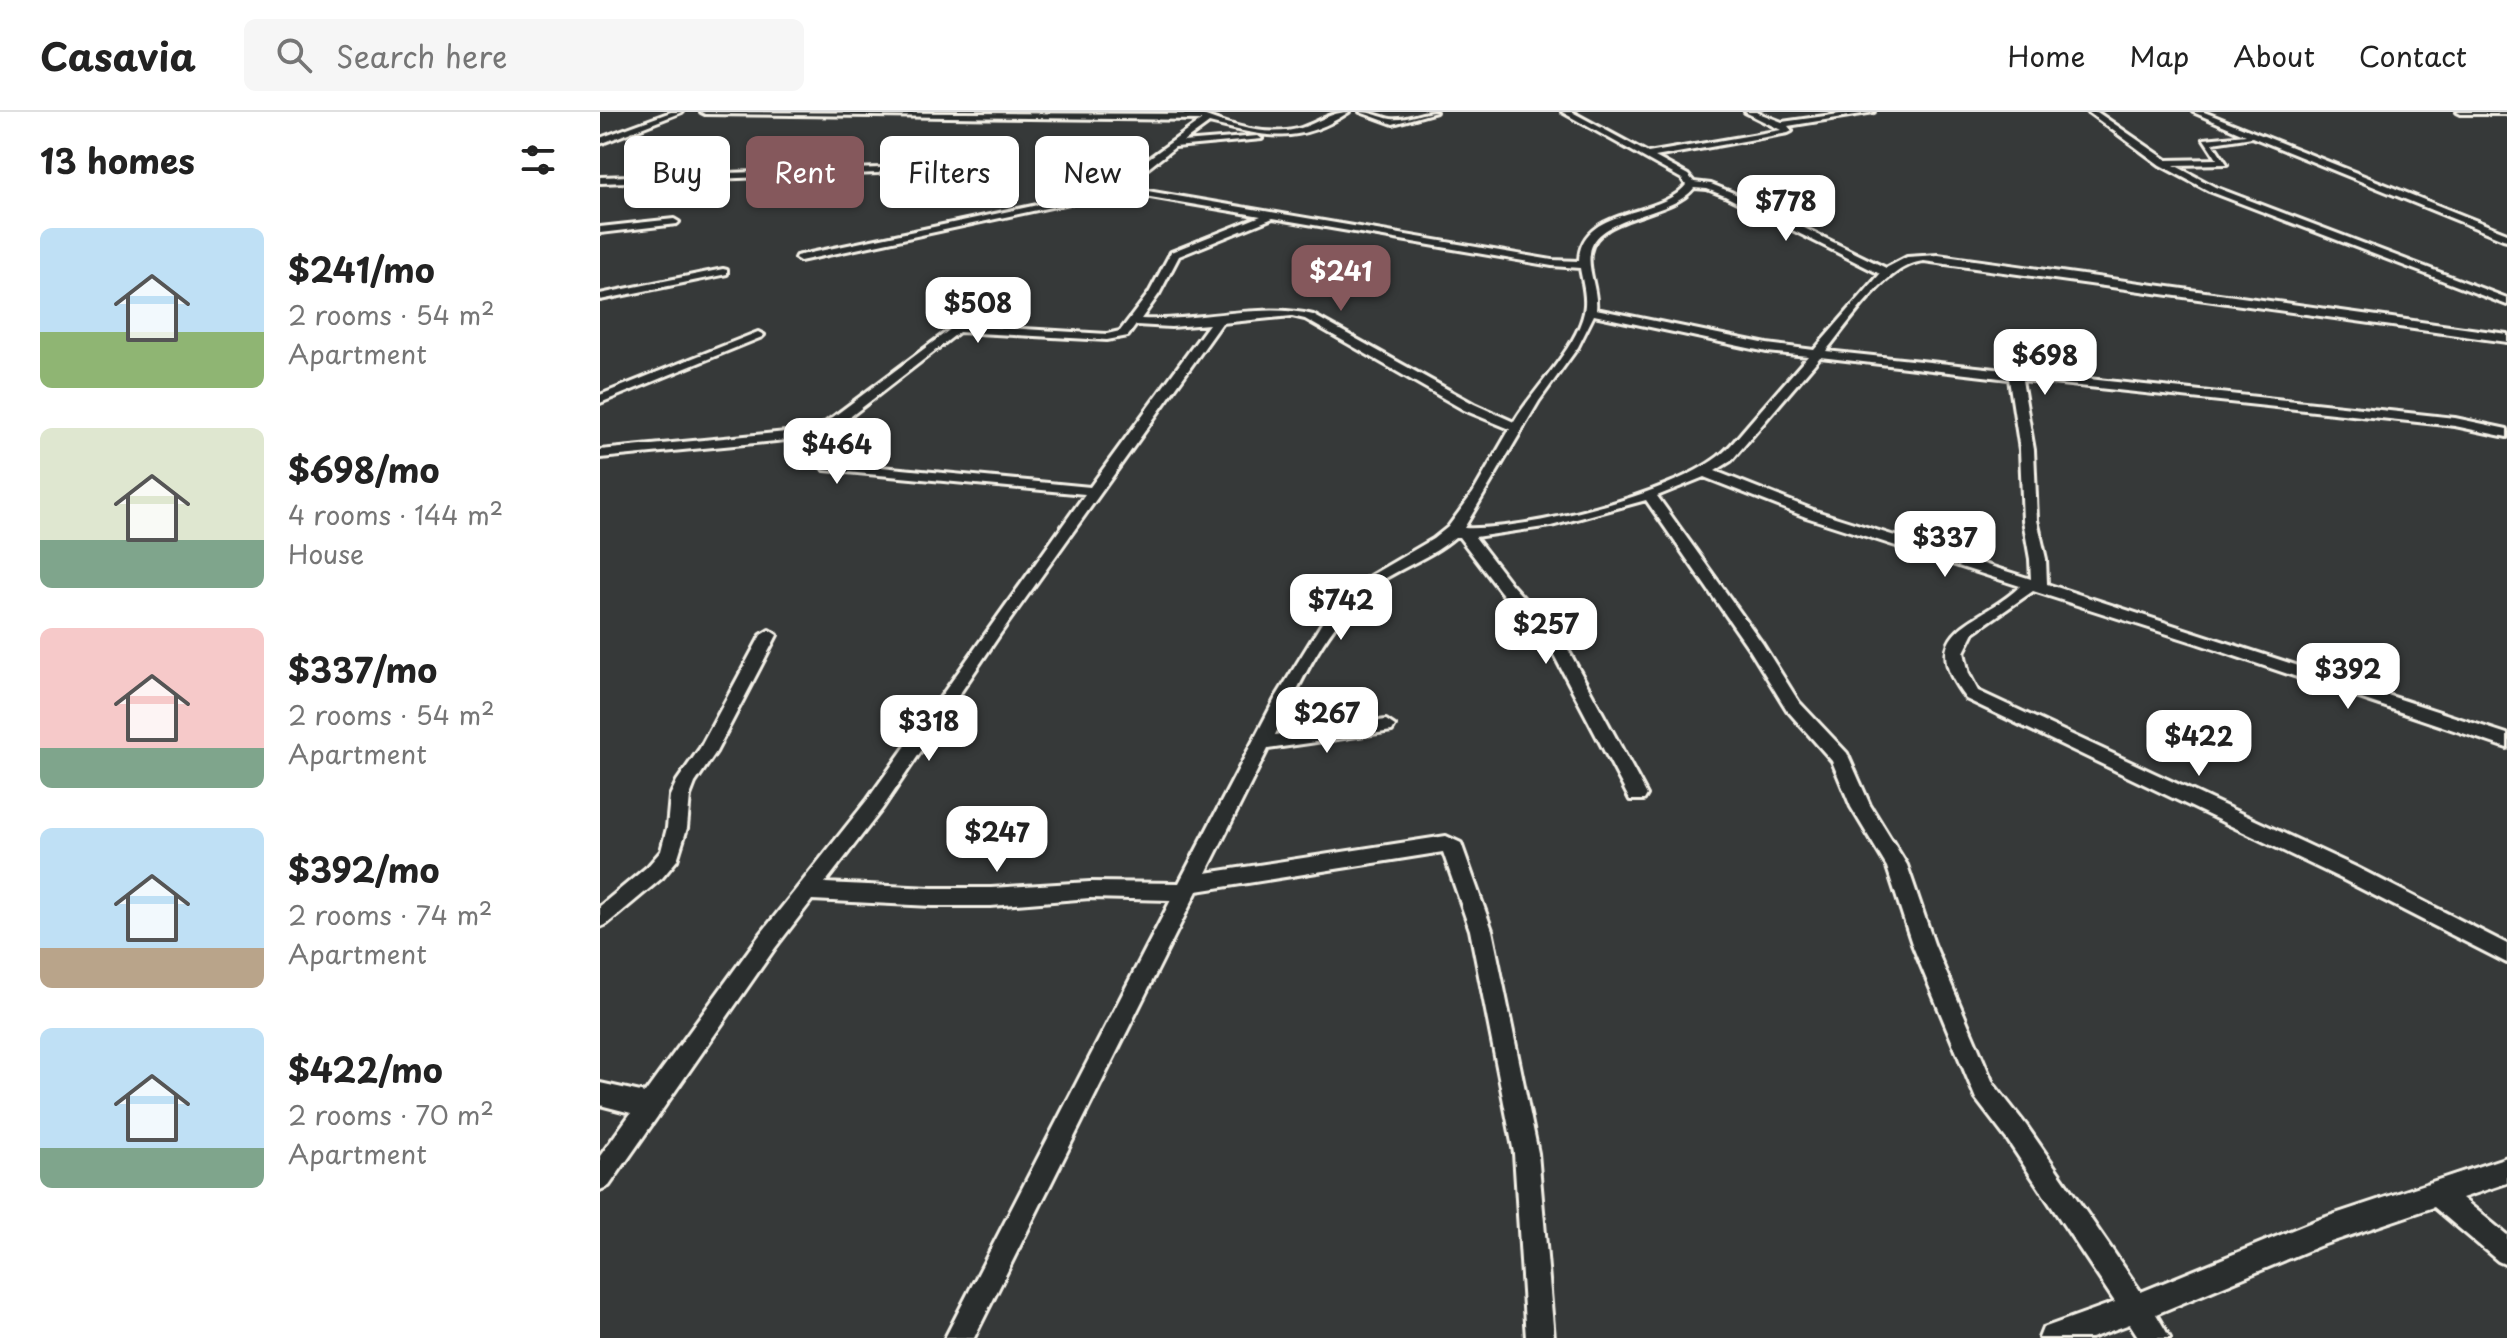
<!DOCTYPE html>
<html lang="en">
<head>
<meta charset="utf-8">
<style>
	:root { --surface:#fff; --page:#f6f6f6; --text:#222; --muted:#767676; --line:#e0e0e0; --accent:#85585c }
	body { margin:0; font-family:"Playpen Sans",sans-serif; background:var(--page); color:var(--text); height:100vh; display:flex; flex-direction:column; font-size:30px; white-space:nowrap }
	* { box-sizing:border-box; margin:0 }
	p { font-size:26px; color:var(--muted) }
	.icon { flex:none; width:44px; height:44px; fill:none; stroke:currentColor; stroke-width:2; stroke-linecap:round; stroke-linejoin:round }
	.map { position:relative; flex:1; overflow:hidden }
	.side { display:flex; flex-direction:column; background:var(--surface); width:600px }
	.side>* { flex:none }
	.hud { position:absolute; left:24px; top:24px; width:760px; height:72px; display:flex; gap:16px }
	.price { position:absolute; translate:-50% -68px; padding:0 18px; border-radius:16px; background:#fff; color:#222; font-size:26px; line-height:52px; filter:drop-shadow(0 2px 4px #0008) }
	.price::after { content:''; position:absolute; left:50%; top:48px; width:24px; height:18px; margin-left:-12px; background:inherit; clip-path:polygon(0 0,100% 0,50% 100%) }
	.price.current { background:var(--accent); color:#fff }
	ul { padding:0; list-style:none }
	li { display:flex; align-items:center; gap:24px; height:200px; padding:0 40px }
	li span { display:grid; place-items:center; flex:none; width:224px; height:160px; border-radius:12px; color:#555 }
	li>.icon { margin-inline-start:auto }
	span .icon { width:96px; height:96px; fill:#fffc; stroke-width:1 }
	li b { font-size:34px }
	h2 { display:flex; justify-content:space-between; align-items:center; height:96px; padding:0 40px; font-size:34px }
	.tag { padding:0 28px; border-radius:12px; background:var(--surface); box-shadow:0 2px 6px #0004; font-size:28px; line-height:72px }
	.tag.current { background:var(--accent); color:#fff }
	header { display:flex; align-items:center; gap:48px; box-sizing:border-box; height:112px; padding:0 40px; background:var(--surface); border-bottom:2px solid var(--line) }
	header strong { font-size:38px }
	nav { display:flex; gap:44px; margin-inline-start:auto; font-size:28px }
	.search { width:560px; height:72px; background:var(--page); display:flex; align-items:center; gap:20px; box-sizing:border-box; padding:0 28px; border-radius:12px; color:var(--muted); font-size:30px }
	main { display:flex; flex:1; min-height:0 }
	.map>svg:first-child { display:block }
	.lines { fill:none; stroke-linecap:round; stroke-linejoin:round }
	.street-casing { stroke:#f4f1e8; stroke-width:6 }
	.street { fill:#2a2d2e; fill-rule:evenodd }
</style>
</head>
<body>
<header>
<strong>Casavia</strong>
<div class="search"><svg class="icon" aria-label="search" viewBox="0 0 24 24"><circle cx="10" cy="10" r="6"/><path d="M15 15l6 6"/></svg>Search here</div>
<nav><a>Home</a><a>Map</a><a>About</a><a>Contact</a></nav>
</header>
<main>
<section class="side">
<h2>13 homes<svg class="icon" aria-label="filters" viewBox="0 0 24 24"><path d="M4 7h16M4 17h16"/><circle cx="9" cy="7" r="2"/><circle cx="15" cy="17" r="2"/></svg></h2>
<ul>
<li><span style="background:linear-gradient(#bfe0f5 65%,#8fb573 0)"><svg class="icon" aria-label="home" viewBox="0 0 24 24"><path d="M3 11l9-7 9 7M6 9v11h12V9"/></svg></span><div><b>$241/mo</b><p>2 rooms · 54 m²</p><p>Apartment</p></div></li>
<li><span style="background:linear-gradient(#dfe7d0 70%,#7fa58c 0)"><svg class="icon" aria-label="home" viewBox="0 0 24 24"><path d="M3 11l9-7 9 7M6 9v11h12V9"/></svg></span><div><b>$698/mo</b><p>4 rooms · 144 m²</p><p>House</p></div></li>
<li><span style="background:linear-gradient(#f6c9c9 75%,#7fa58c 0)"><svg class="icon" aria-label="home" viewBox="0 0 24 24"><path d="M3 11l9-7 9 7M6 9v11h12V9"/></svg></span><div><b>$337/mo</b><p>2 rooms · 54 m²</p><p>Apartment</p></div></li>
<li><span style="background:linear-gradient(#bfe0f5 75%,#b9a48a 0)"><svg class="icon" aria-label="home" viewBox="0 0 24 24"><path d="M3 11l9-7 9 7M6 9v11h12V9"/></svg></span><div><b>$392/mo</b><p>2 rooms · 74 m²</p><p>Apartment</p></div></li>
<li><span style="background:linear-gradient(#bfe0f5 75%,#7fa58c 0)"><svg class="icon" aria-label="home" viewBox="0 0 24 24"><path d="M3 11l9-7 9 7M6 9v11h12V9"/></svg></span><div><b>$422/mo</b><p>2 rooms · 70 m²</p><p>Apartment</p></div></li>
</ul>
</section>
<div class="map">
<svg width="1907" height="1226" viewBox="0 0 1907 1226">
	<rect width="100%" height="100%" fill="#363939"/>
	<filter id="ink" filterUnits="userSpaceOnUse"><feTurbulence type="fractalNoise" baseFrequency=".0125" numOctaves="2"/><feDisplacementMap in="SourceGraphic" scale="16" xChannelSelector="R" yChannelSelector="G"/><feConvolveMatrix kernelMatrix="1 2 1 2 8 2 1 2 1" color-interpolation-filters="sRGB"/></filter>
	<g filter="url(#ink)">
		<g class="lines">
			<defs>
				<path id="street" d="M 71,0 L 82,0 L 0,32 L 0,26 Z
					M 101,0 L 600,2 C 630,13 668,26 701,16 C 717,11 731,0 749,0 C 698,34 665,25 609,11 L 583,30 L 658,24 L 662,27 L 575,35 L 524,75 L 952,148 L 979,149 C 980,94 1059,107 1086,73 L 1082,67 L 962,0 L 972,0 L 1048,41 L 1181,18 L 1145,0 L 1156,0 L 1182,10 L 1254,0 L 1274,0 L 1188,14 L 1192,19 L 1188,21 L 1055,45 L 1088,63 L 1094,70 L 1111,72 L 1131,80 L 1286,156 L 1307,145 L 1338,143 L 1907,222 L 1907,230 L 1324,149 C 1287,152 1249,211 1226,239 L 1855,306 L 1907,317 L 1907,325 L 1855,314 L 1422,268 L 1434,338 L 1437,408 L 1446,447 L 1447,472 L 1907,622 L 1907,636 L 1596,531 L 1433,479 L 1374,520 L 1364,540 L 1369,562 L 1378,579 L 1756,755 L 1907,832 L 1907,851 L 1742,767 L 1366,587 C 1311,516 1384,511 1420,474 L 1206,405 L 1104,365 L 1057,384 L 1162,531 L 1199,590 L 1247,641 L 1270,693 L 1307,753 L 1334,832 L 1393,971 L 1426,1013 L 1541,1180 L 1717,1108 L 1907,1045 L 1907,1071 L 1862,1086 L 1907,1123 L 1907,1153 L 1898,1149 L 1834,1095 L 1719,1134 L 1556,1202 L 1570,1226 L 1539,1226 L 1530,1212 L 1491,1226 L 1439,1226 L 1443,1216 L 1515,1190 L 1408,1029 L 1376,987 L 1312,832 L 1287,755 L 1251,695 L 1232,649 L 1187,598 L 1150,538 L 1046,388 L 951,414 L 875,425 L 912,473 L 965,532 L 1047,683 L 1044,688 L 1030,688 L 952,539 L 900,479 L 859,425 L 855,425 C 832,445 801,455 775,473 C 727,509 701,570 675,623 L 786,608 L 795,614 L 792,619 L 668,637 L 606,761 L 846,724 L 861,731 L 892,818 L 938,1041 L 954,1226 L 926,1226 L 914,1041 L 870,818 L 843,740 L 597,779 L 374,1226 L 345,1226 L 571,788 L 490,786 L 391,794 L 332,794 L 212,788 L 175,836 L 9,1074 L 0,1078 L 0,1044 L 31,1001 L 0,993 L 0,971 L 45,981 L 159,824 L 268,687 L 485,382 L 225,358 L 209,346 L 217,325 L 0,346 L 0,338 L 217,317 L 356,213 L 507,222 L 520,219 L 549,181 L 571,140 L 661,104 L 521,80 L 200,149 L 195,146 L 196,144 L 513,77 L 527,62 L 602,8 L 105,2 ZM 1094,76 L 1107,77 L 1125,84 L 1280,162 L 1214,238 L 1167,232 L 996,197 C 998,178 987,159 990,141 C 996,102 1071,106 1094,76 ZM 673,106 L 952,154 L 980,156 C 982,168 986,180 985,193 C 983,230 933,277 914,310 L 874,292 L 713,203 C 662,190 596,210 541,207 L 559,182 L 579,144 ZM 994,203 L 1167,240 L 1208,244 C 1188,267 1168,290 1148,313 C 1139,323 1130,336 1119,344 C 1069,383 927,419 864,416 L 939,289 L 978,235 ZM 692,204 L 705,207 L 864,298 L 910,317 L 873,381 L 848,415 L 833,427 L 761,469 L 728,501 L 675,587 L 579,771 L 490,770 L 391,776 L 332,776 L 225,771 L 282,697 L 400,522 L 622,211 ZM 609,212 L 490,375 L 229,350 L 223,345 L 231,327 L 228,322 L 359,220 L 507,228 L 528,224 L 536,213 L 571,215 ZM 1220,245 L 1409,267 L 1420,338 L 1423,408 L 1430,447 L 1431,467 L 1216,399 L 1115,359 L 1131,349 Z
					M 760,0 C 772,0 780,5 791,7 C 805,9 822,0 836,0 L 793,12 Z
					M 1488,0 L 1497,0 L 1567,48 L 1617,47 L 1604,27 L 1646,23 L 1593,0 L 1604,0 L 1907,121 L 1907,128 L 1903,127 L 1652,25 L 1613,31 L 1627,52 L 1574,53 L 1615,75 L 1907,186 L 1907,193 L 1609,79 L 1560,53 Z
					M 1857,0 L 1907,0 L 1907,2 L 1861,2 Z
					M 282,56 L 279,61 L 0,71 L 0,65 Z
					M 74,107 L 79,110 L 77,112 L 0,121 L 0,115 Z
					M 123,157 L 127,158 L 127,162 L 0,188 L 0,182 Z
					M 158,220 L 164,223 L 162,225 L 0,291 L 0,283 Z
					M 169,518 L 177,523 L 116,640 L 95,671 L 90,684 L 87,716 L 77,748 L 62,766 L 7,812 L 0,815 L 0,794 L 48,754 L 61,739 L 67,716 L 70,684 L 77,669 L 100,636 L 161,523 Z"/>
			</defs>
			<!-- street casing -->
			<use href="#street" class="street-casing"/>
			<!-- street -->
			<use href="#street" class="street"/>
		</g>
	</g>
</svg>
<b class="price" style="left:1186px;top:131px">$778</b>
<b class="price current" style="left:741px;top:201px">$241</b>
<b class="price" style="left:378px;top:233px">$508</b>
<b class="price" style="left:1445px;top:285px">$698</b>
<b class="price" style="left:237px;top:374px">$464</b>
<b class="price" style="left:1345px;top:467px">$337</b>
<b class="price" style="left:741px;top:530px">$742</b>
<b class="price" style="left:946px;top:554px">$257</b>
<b class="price" style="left:1748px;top:599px">$392</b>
<b class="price" style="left:727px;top:643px">$267</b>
<b class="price" style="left:329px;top:651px">$318</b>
<b class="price" style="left:1599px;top:666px">$422</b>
<b class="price" style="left:397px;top:762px">$247</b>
<div class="hud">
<a class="tag">Buy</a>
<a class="tag current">Rent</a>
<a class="tag">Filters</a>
<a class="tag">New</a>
</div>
</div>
</main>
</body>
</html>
